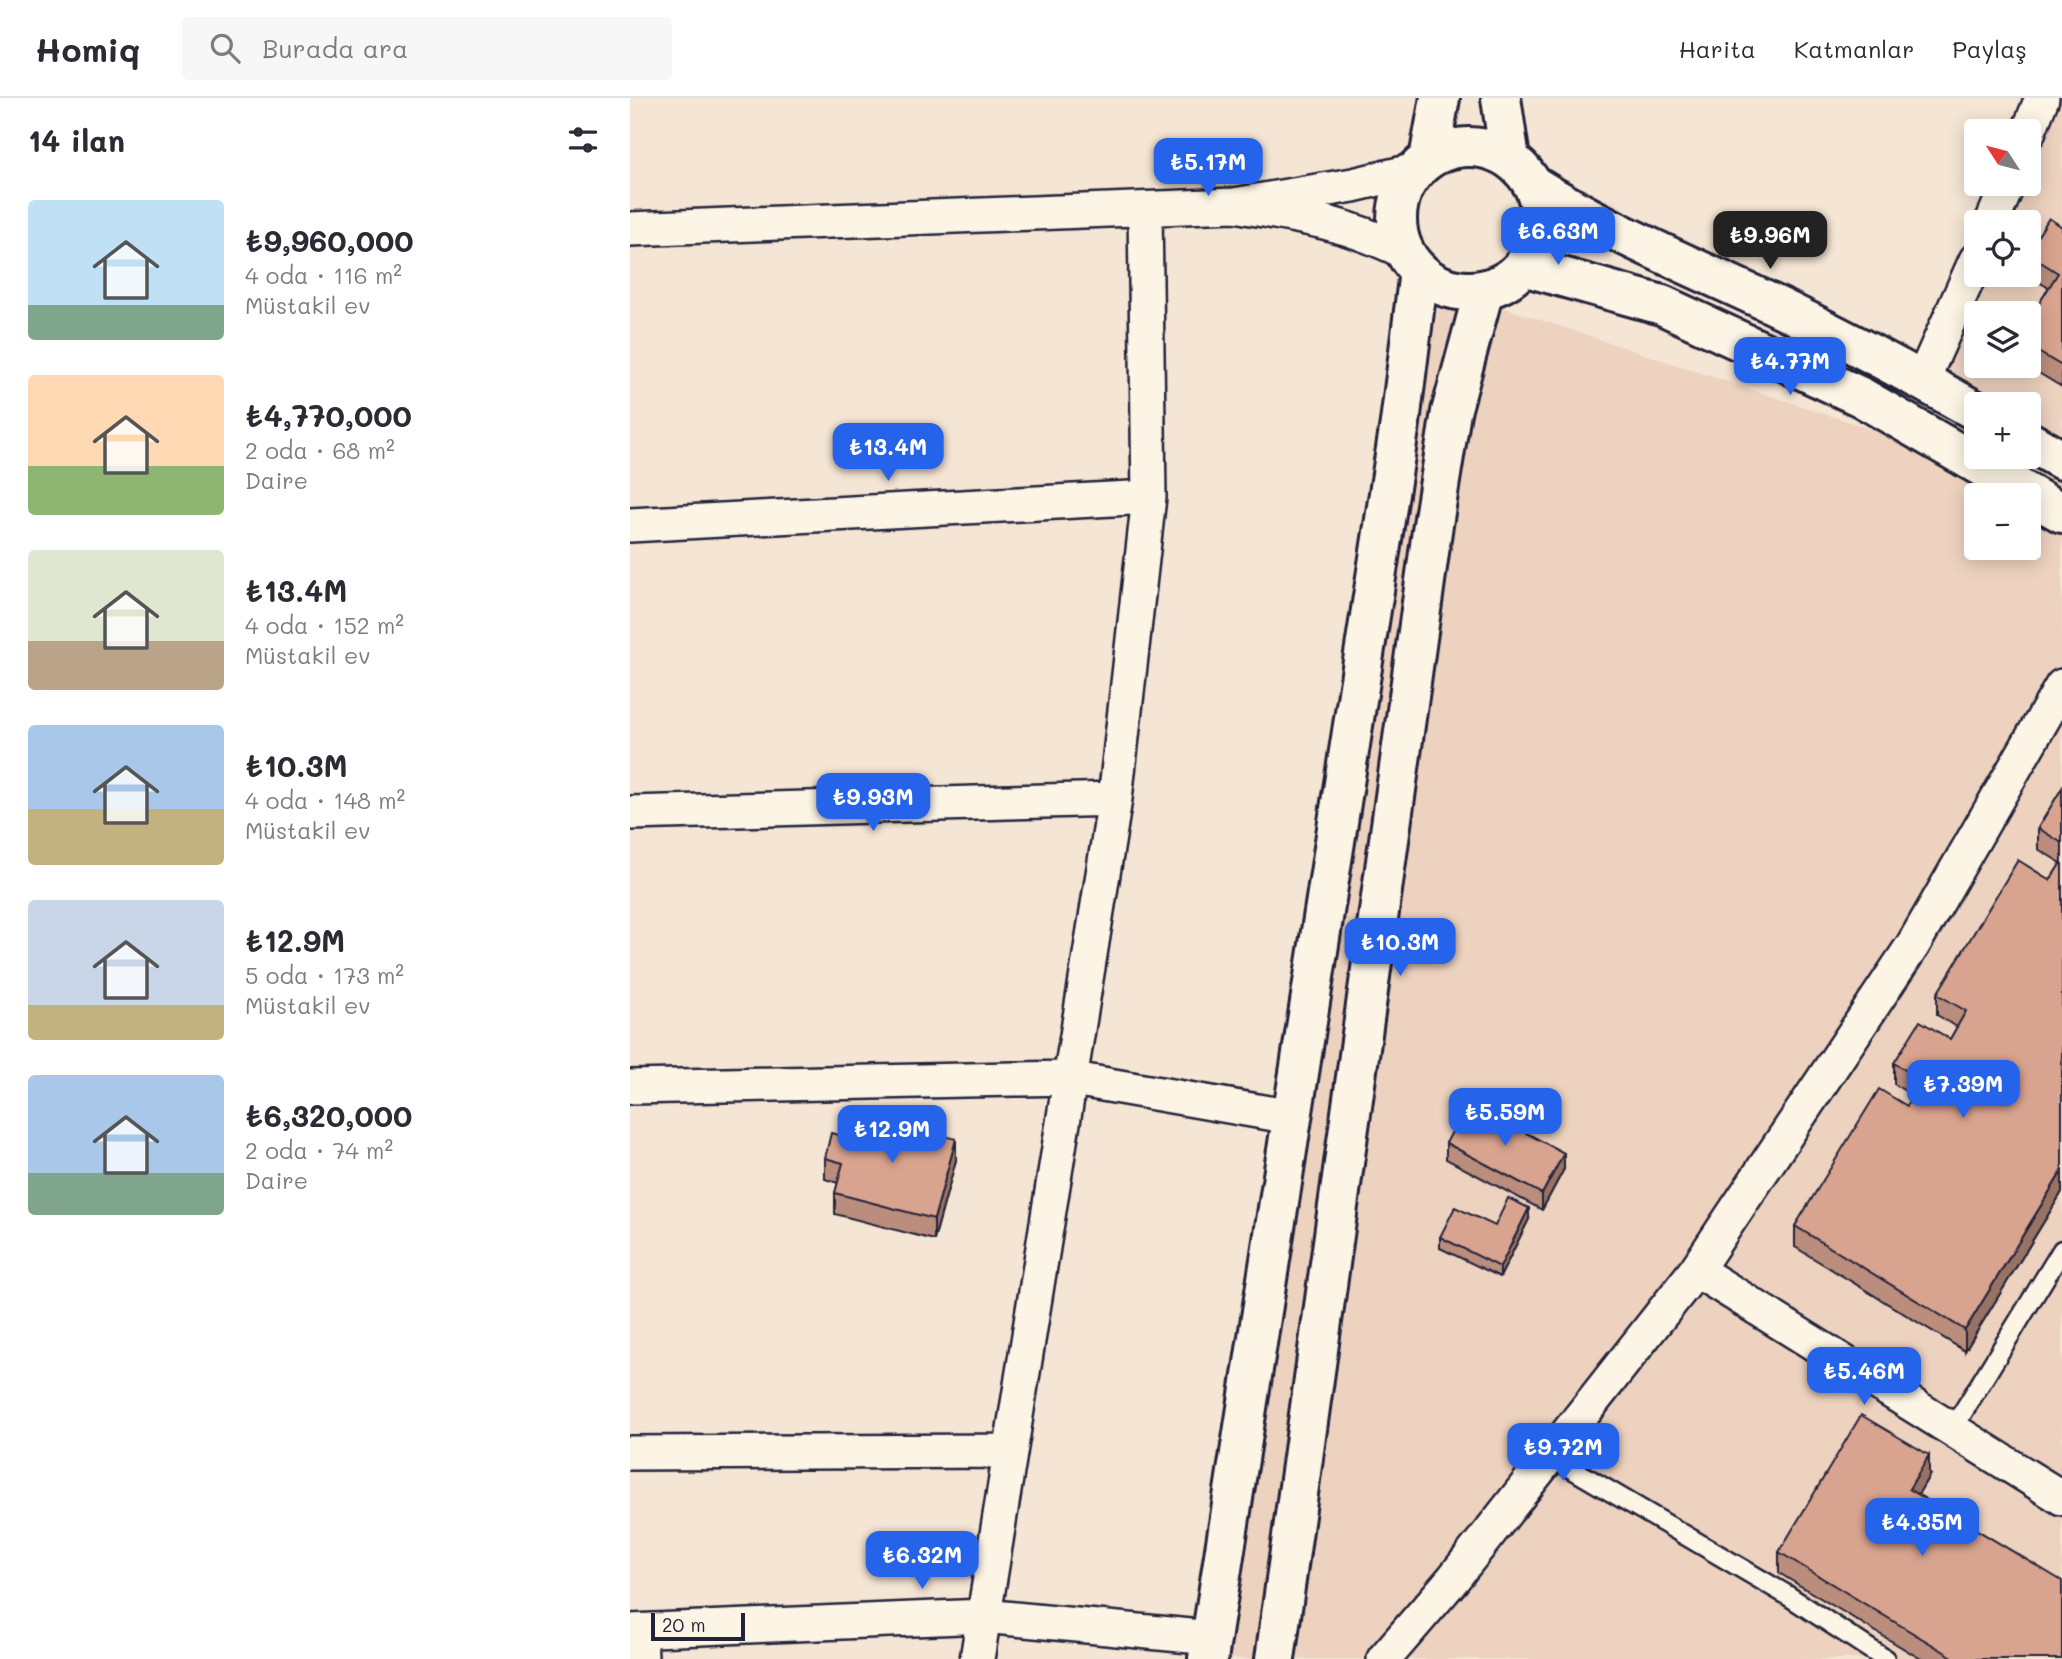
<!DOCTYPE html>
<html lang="tr">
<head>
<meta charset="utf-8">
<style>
	:root { --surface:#fff; --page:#f7f7f7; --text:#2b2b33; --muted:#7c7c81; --line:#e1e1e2; --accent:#2563eb }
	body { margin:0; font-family:Mali,sans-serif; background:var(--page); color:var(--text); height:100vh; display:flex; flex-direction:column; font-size:26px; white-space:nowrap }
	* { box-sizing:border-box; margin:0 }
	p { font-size:23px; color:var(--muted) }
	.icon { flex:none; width:38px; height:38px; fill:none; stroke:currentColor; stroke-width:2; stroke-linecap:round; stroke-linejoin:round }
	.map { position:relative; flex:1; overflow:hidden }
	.drawer { display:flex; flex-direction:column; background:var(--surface); width:630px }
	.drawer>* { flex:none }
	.needle { width:46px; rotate:306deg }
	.controls { position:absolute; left:1334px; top:21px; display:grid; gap:14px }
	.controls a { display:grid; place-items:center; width:77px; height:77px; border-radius:7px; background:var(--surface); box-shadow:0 4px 18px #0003; font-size:35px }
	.scale { position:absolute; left:21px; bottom:18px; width:94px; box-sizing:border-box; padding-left:7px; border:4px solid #22223b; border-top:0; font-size:19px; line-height:24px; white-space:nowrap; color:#22223b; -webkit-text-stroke:5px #fcf5e5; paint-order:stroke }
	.price { position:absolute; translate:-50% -60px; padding:0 16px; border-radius:14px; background:var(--accent); color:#fff; font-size:23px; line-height:46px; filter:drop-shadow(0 2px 4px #0008) }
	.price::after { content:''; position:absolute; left:50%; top:42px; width:21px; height:16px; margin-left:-10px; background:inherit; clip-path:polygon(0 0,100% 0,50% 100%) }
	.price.current { background:#222; color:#fff }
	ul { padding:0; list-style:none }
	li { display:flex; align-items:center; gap:21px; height:175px; padding:0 28px }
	li span { display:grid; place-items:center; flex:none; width:196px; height:140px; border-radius:7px; color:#555 }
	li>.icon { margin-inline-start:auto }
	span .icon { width:84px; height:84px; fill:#fffc; stroke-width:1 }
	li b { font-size:30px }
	h2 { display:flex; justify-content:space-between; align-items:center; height:84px; padding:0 28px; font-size:30px }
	header { display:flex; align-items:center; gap:42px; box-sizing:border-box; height:98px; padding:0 35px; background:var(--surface); border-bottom:2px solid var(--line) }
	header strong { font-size:33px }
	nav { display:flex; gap:38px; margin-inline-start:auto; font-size:24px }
	.search { width:490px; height:63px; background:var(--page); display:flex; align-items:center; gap:18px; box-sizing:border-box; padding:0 24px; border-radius:7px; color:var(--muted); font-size:26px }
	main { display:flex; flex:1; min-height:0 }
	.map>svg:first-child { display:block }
	.built { fill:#edd2bf; fill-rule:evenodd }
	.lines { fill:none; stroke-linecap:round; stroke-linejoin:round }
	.service-casing { stroke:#22223b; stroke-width:23 }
	.minor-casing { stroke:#22223b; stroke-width:38 }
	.tertiary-casing { stroke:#22223b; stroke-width:44 }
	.secondary-casing { stroke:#22223b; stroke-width:44 }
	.service { stroke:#fcf5e5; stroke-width:18 }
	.minor { stroke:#fcf5e5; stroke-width:33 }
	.tertiary { stroke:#fcf5e5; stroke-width:38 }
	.secondary { stroke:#fcf5e5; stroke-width:38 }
	.wall { fill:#bb8d7b; stroke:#22223b; stroke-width:2 }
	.shaded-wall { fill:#987364; stroke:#22223b; stroke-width:2 }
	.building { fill:#d9a48f; stroke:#22223b; stroke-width:2 }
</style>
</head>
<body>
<header>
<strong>Homiq</strong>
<div class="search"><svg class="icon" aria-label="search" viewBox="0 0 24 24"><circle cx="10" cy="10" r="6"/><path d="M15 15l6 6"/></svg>Burada ara</div>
<nav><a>Harita</a><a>Katmanlar</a><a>Paylaş</a></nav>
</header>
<main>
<section class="drawer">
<h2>14 ilan<svg class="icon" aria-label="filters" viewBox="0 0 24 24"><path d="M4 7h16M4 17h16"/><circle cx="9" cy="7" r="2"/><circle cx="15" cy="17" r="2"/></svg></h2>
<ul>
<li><span style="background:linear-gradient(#bfe0f5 75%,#7fa58c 0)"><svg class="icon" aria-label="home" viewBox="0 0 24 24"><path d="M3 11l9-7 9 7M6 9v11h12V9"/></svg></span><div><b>₺9,960,000</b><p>4 oda · 116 m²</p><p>Müstakil ev</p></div></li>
<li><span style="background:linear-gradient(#ffd9b3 65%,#8fb573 0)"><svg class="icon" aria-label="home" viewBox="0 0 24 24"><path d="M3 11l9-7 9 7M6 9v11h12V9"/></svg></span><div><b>₺4,770,000</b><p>2 oda · 68 m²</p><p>Daire</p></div></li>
<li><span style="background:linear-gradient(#dfe7d0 65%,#b9a48a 0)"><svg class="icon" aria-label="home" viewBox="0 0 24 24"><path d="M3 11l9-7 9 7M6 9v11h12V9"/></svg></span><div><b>₺13.4M</b><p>4 oda · 152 m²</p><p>Müstakil ev</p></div></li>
<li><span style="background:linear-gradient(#a9c7e8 60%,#c2b280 0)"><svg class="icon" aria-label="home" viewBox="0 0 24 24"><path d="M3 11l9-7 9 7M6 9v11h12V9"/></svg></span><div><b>₺10.3M</b><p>4 oda · 148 m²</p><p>Müstakil ev</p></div></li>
<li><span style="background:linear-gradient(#c9d6e8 75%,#c2b280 0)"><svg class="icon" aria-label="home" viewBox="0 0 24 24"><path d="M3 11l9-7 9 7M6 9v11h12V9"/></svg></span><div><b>₺12.9M</b><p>5 oda · 173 m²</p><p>Müstakil ev</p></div></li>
<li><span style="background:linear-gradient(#a9c7e8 70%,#7fa58c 0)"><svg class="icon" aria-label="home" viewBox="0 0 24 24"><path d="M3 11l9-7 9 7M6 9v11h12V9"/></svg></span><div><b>₺6,320,000</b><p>2 oda · 74 m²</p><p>Daire</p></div></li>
</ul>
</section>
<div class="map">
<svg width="1432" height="1561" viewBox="0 0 1432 1561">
	<rect width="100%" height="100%" fill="#f5e5d4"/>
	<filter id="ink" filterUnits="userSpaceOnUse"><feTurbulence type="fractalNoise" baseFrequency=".0143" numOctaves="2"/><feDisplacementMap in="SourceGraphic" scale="14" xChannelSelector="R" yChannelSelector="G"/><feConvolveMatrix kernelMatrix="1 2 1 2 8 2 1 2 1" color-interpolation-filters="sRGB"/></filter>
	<g filter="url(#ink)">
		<!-- built -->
		<path class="built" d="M 1391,0 L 1432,0 L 1432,1561 L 600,1561 L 811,189 L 1262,338 L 1358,86 L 1398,86 L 1398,33 L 1378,33 ZM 1346,124 L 1398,124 L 1398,177 L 1346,177 ZM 1346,215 L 1398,215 L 1398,268 L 1346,268 ZM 1346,306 L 1398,306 L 1398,359 L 1346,359 ZM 1346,397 L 1398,397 L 1398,450 L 1346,450 Z"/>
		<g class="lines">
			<defs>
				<path id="service" d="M 1322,1332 L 1432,1152
					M 920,1358 L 1157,1497 L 1255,1561"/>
				<path id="minor" d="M 1398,35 L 1412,0
					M 1362,124 L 1378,86
					M 0,131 L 604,107
					M 775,154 C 714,124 670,118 604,107 L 723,87 L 786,72
					M 1292,283 L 1346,162
					M 0,427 L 519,399
					M 0,715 L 485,701
					M 0,989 L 438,980 L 662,1019
					M 1066,1172 L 1432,1400
					M 0,1355 L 380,1353
					M 0,1533 L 354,1518 L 581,1540
					M 10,1533 L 11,1561
					M 347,1561 L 485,701 L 519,399 L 515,112
					M 754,1561 L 823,1481 L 1066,1172 L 1283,847 L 1432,588"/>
				<path id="tertiary" d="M 903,87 C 983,137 1072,172 1157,213 C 1221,244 1284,278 1346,313
					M 893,168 L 1032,207 L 1231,299 L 1432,415
					M 1398,343 L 1432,362"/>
				<path id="secondary" d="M 871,0 L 880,61
					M767 121a72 72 0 1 1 144 0a72 72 0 1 1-144 0Z
					M 799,61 L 810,0
					M 578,1561 L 770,325 L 789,173
					M 645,1561 L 802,433 L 821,314 L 854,192"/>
			</defs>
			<!-- service casing -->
			<use href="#service" class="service-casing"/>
			<!-- minor casing -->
			<use href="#minor" class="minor-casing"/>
			<!-- tertiary casing -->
			<use href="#tertiary" class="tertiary-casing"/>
			<!-- secondary casing -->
			<use href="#secondary" class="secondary-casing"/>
			<!-- service -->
			<use href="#service" class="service"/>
			<!-- minor -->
			<use href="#minor" class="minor"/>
			<!-- tertiary -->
			<use href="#tertiary" class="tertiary"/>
			<!-- secondary -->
			<use href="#secondary" class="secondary"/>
		</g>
		<!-- wall -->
		<path class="wall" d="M 1432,129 L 1432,289 L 1397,268 L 1398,268 L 1398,223 L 1419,190 L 1397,177 L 1398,177 L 1398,154 Z
			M 1432,690 L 1432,1094 L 1335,1253 L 1165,1149 L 1165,1128 L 1277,1008 L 1283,998 L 1264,986 L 1264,965 L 1320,941 L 1327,929 L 1307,917 L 1307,896 L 1420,782 L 1431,765 L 1408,751 L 1408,730 Z
			M 217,1039 L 326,1062 L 304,1142 L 205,1116 L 205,1095 L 208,1085 L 195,1081 L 195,1060 Z
			M 816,1045 L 934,1071 L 912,1112 L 816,1061 Z
			M 899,1121 L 870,1179 L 810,1150 L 810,1139 Z
			M 1299,1378 L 1288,1396 L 1432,1561 L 1291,1561 L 1149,1475 L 1149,1454 Z"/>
		<!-- shaded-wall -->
		<path class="shaded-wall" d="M 326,1041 L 326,1062 L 304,1142 L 304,1121 Z
			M 934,1055 L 934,1071 L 912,1112 L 912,1096 Z
			M 1432,1073 L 1432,1094 L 1335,1253 L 1335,1232 Z
			M 899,1110 L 899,1121 L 870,1179 L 870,1169 Z
			M 1299,1357 L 1299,1378 L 1279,1412 L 1279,1391 Z"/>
		<!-- building -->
		<path class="building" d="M 1419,120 L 1432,129 L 1432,268 L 1398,248 L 1398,223 L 1428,175 L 1398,156 L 1398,154 Z
			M 1432,690 L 1432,745 L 1408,730 Z
			M 1388,762 L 1420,782 L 1432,763 L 1432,1073 L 1335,1232 L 1165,1128 L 1249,991 L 1277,1008 L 1293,983 L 1264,965 L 1290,923 L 1320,941 L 1336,913 L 1307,896 Z
			M 838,1004 L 934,1055 L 912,1096 L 816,1045 Z
			M 224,1014 L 326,1041 L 304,1121 L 205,1095 L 213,1065 L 195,1060 L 201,1035 L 217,1039 Z
			M 878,1100 L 899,1110 L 870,1169 L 810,1139 L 825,1109 L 865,1128 Z
			M 1231,1317 L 1299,1357 L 1279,1391 L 1432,1483 L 1432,1561 L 1326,1561 L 1149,1454 Z"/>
	</g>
</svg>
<div class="controls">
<a><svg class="needle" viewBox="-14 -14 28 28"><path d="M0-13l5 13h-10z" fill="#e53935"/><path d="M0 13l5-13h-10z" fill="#7c7c81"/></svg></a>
<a><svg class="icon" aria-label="locate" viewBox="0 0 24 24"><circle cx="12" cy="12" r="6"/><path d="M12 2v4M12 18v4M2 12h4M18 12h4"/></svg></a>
<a><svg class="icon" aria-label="layers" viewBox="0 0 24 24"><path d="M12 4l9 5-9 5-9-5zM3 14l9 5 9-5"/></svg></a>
<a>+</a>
<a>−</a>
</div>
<div class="scale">20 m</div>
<b class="price" style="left:578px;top:100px">₺5.17M</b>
<b class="price" style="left:928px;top:169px">₺6.63M</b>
<b class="price current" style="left:1140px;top:173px">₺9.96M</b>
<b class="price" style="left:1160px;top:299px">₺4.77M</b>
<b class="price" style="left:258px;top:385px">₺13.4M</b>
<b class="price" style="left:243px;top:735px">₺9.93M</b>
<b class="price" style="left:770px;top:880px">₺10.3M</b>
<b class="price" style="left:1333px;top:1022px">₺7.39M</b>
<b class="price" style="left:875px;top:1050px">₺5.59M</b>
<b class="price" style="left:262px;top:1067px">₺12.9M</b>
<b class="price" style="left:1234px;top:1309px">₺5.46M</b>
<b class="price" style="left:933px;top:1385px">₺9.72M</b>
<b class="price" style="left:1292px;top:1460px">₺4.35M</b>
<b class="price" style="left:292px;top:1493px">₺6.32M</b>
</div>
</main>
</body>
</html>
